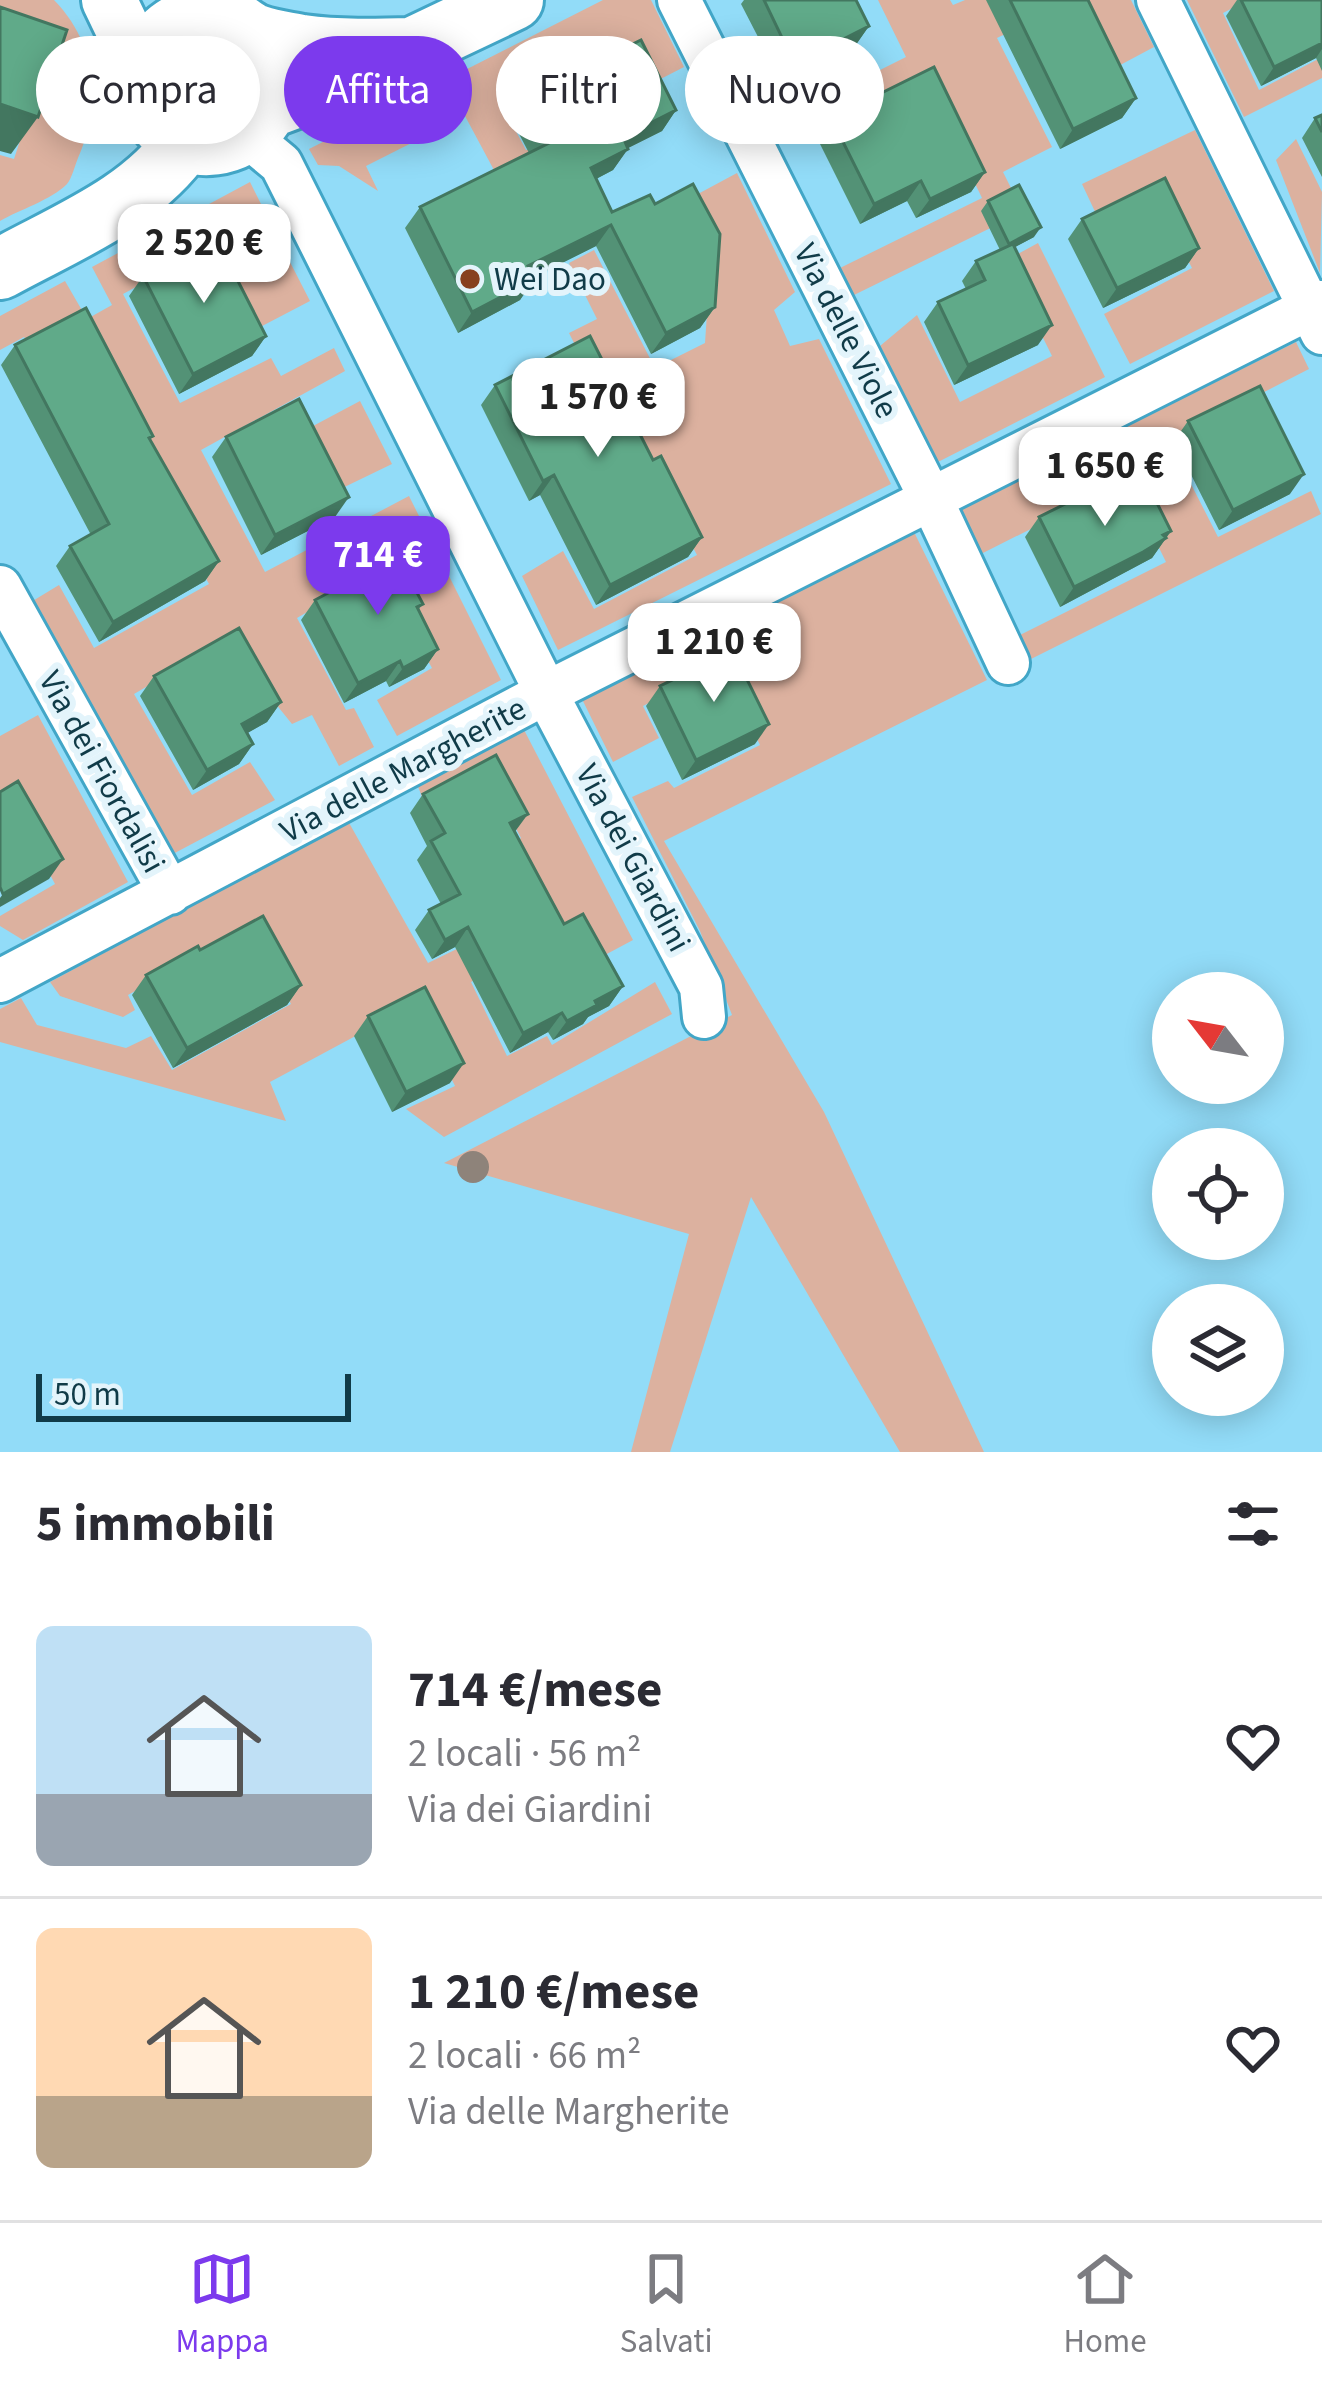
<!DOCTYPE html>
<html lang="it">
<head>
<meta charset="utf-8">
<style>
	:root { --surface:#fff; --page:#f7f7f7; --text:#2b2b33; --muted:#7c7c81; --line:#e1e1e2; --accent:#7c3aed }
	body { margin:0; font-family:"Source Sans 3",sans-serif; background:var(--page); color:var(--text); height:100vh; display:flex; flex-direction:column; font-size:45px; white-space:nowrap }
	* { box-sizing:border-box; margin:0 }
	p { font-size:39px; color:var(--muted) }
	.icon { flex:none; width:66px; height:66px; fill:none; stroke:currentColor; stroke-width:2; stroke-linecap:round; stroke-linejoin:round }
	.map { position:relative; height:1452px; overflow:hidden }
	.sheet { display:flex; flex-direction:column; background:var(--surface); flex:1 }
	.sheet>* { flex:none }
	.guide { position:absolute; left:36px; top:36px; width:1251px; height:108px; display:flex; gap:24px }
	.needle { width:78px; rotate:301deg }
	.buttons { position:absolute; left:1152px; top:972px; display:grid; gap:24px }
	.buttons a { display:grid; place-items:center; width:132px; height:132px; border-radius:50%; background:var(--surface); box-shadow:0 6px 30px #0003; font-size:60px }
	.scale { position:absolute; left:36px; bottom:30px; width:315px; box-sizing:border-box; padding-left:12px; border:6px solid #103b48; border-top:0; font-size:33px; line-height:42px; white-space:nowrap; color:#103b48; -webkit-text-stroke:9px #e3f4fb; paint-order:stroke }
	.price { position:absolute; translate:-50% -102px; padding:0 27px; border-radius:24px; background:#fff; color:#222; font-size:39px; line-height:78px; filter:drop-shadow(0 3px 6px #0008) }
	.price::after { content:''; position:absolute; left:50%; top:72px; width:36px; height:27px; margin-left:-18px; background:inherit; clip-path:polygon(0 0,100% 0,50% 100%) }
	.price.selected { background:var(--accent); color:#fff }
	ul { padding:0; list-style:none }
	li { display:flex; align-items:center; gap:36px; height:300px; padding:0 36px }
	li+li { border-top:3px solid var(--line) }
	li span { display:grid; place-items:center; flex:none; width:336px; height:240px; border-radius:18px; color:#555 }
	li>.icon { margin-inline-start:auto }
	span .icon { width:144px; height:144px; fill:#fffc; stroke-width:1 }
	li b { font-size:51px }
	h2 { display:flex; justify-content:space-between; align-items:center; height:144px; padding:0 36px; font-size:51px }
	.pill { padding:0 42px; border-radius:54px; background:var(--surface); box-shadow:0 6px 30px #0003; font-size:42px; line-height:108px }
	.pill.selected { background:var(--accent); color:#fff }
	.tabs { display:flex; justify-content:space-around; align-items:center; height:168px; border-top:3px solid var(--line); background:var(--surface); font-size:33px; color:var(--muted) }
	.tabs a { display:grid; justify-items:center; gap:6px }
	.tabs .selected { color:var(--accent) }
	.map>svg:first-child { display:block }
	.green { fill:#dcb19f }
	.lines { fill:none; stroke-linecap:round; stroke-linejoin:round }
	.minor-casing { stroke:#42a6c7; stroke-width:48 }
	.tertiary-casing { stroke:#42a6c7; stroke-width:60 }
	.secondary-casing { stroke:#42a6c7; stroke-width:66 }
	.minor { stroke:#fff; stroke-width:42 }
	.tertiary { stroke:#fff; stroke-width:54 }
	.secondary { stroke:#fff; stroke-width:60 }
	.tree { fill:#8e837a }
	.wall { fill:#539276 }
	.shaded-wall { fill:#437760 }
	.building { fill:#60aa89; stroke:#437760; stroke-width:3 }
	.poi-dot { fill:#87401f; stroke:#e3f4fb; stroke-width:4.5 }
	.labels { text-anchor:middle; dominant-baseline:central; stroke-width:12; stroke-linejoin:round; paint-order:stroke }
	.poi-label { font-size:33px; fill:#103b48; stroke:#e3f4fb; text-anchor:start }
	.street-label { font-size:33px; fill:#103b48; stroke:#e3f4fb }
</style>
</head>
<body>
<div class="map">
<svg width="1322" height="1452" viewBox="0 0 1322 1452">
	<rect width="100%" height="100%" fill="#92dcf8"/>
	<!-- green -->
	<path class="green" d="M 0,0 L 54,0 C 97,44 102,103 78,158 C 75,165 72,178 67,184 C 51,200 19,210 0,221 L 0,155 L 14,159 L 45,64 L 0,49 Z
		M 603,0 L 651,0 L 684,67 L 645,87 L 583,79 L 575,65 L 502,105 L 526,150 L 531,148 L 510,200 L 465,116 L 366,166 L 378,191 L 339,166 L 318,165 L 309,149 Z
		M 878,0 L 950,0 L 953,5 L 965,0 L 1131,0 L 1154,47 L 1109,71 L 1072,1 L 997,38 L 1052,147 L 1003,172 L 1023,212 L 854,295 L 840,268 L 982,198 L 927,84 L 820,137 L 806,107 L 906,57 Z
		M 1187,0 L 1248,0 L 1223,13 L 1259,90 L 1322,57 L 1322,78 L 1244,117 Z
		M 197,34 L 252,68 L 235,112 L 191,118 L 165,68 Z
		M 1195,130 L 1274,291 L 1130,364 L 1104,314 L 1192,268 L 1152,192 L 1098,218 L 1082,184 Z
		M 1296,139 L 1322,192 L 1320,273 L 1276,160 Z
		M 737,173 L 795,292 L 774,310 L 790,346 L 819,339 L 891,484 L 558,650 L 522,576 L 563,551 L 594,609 L 697,555 L 647,461 L 636,466 L 569,333 L 597,319 L 569,263 L 594,250 L 655,368 L 705,343 L 711,254 L 683,202 Z
		M 250,182 L 261,204 L 174,251 L 180,263 L 123,294 L 180,403 L 271,358 L 281,376 L 334,348 L 345,371 L 201,450 L 265,572 L 409,496 L 501,680 L 397,736 L 377,700 L 432,668 L 411,631 L 381,561 L 342,582 L 345,590 L 297,618 L 346,710 L 354,708 L 374,747 L 339,766 L 312,715 L 292,724 L 225,641 L 134,694 L 192,795 L 250,762 L 275,800 L 171,855 L 31,602 L 59,585 L 94,648 L 209,584 L 147,471 L 24,337 L 0,350 L 0,316 L 65,281 L 87,319 L 112,305 L 92,267 Z
		M 273,229 L 310,301 L 247,334 L 210,263 Z
		M 1038,243 L 1105,377 L 938,462 L 880,346 L 917,315 L 960,402 L 1052,356 L 1005,261 Z
		M 1296,342 L 1309,369 L 1169,441 L 1218,537 L 1311,491 L 1321,514 L 1031,659 L 1020,635 L 1166,562 L 1126,481 L 981,554 L 959,509 Z
		M 360,401 L 392,464 L 330,494 L 298,434 Z
		M 914,532 L 987,680 L 664,841 L 824,1112 L 984,1452 L 900,1452 L 751,1197 L 670,1452 L 631,1452 L 689,1234 L 444,1163 L 732,1015 L 700,931 L 632,797 L 668,781 L 674,788 L 760,745 L 721,666 L 643,706 L 659,738 L 613,762 L 581,697 Z
		M 38,715 L 128,882 L 23,940 L 0,926 L 0,916 L 55,884 L 9,797 L 0,801 L 0,736 Z
		M 522,726 L 633,940 L 590,963 L 571,930 L 471,982 L 507,1056 L 547,1036 L 552,1045 L 655,982 L 672,1014 L 444,1137 L 406,1109 L 455,1086 L 415,1004 L 270,1082 L 286,1121 L 0,1042 L 0,1009 L 21,998 L 37,1025 L 126,1048 L 151,1036 L 172,1070 L 291,1004 L 270,965 L 258,923 L 128,995 L 135,1010 L 123,1017 L 60,996 L 50,982 L 348,821 L 428,963 L 467,944 L 506,846 L 521,838 L 484,769 L 424,802 L 417,784 Z"/>
	<g class="lines">
		<defs>
			<path id="minor" d="M 679,0 L 932,501 L 1008,663
				M 1158,0 L 1322,333
				M 246,135 L 281,164 L 556,712 L 701,987 L 704,1017
				M 0,587 L 170,893
				M 0,981 L 546,693 L 1322,302"/>
			<path id="tertiary" d="M 109,0 L 145,75"/>
			<path id="secondary" d="M 255,35 C 322,126 182,192 150,103 C 144,88 144,73 150,58 C 162,24 200,9 233,21 C 241,25 248,32 257,35 C 270,40 288,42 302,45 C 339,50 376,49 413,48
				M 268,108 L 351,77 L 513,0
				M 0,269 C 65,233 142,204 185,141"/>
		</defs>
		<!-- minor casing -->
		<use href="#minor" class="minor-casing"/>
		<!-- tertiary casing -->
		<use href="#tertiary" class="tertiary-casing"/>
		<!-- secondary casing -->
		<use href="#secondary" class="secondary-casing"/>
		<!-- minor -->
		<use href="#minor" class="minor"/>
		<!-- tertiary -->
		<use href="#tertiary" class="tertiary"/>
		<!-- secondary -->
		<use href="#secondary" class="secondary"/>
	</g>
	<!-- trees -->
	<circle class="tree" cx="473" cy="1167" r="16"/>
	<!-- wall -->
	<path class="wall" d="M 744,0 L 856,0 L 869,26 L 855,46 L 786,81 L 777,62 L 772,64 L 741,4 Z
		M 986,0 L 1088,0 L 1136,98 L 1122,118 L 1060,149 Z
		M 1237,0 L 1322,0 L 1322,71 L 1316,58 L 1261,86 L 1226,16 Z
		M 596,62 L 676,110 L 662,131 L 628,148 L 613,170 L 596,179 L 612,212 L 715,307 L 700,328 L 651,354 L 596,246 L 534,277 L 520,300 L 458,333 L 405,228 L 420,207 L 529,153 L 505,107 L 520,86 Z
		M 1322,115 L 1322,177 L 1302,138 L 1315,118 Z
		M 831,118 L 985,172 L 971,192 L 916,218 L 907,201 L 860,224 L 817,138 Z
		M 988,201 L 1034,237 L 1015,247 L 1038,345 L 954,385 L 924,322 L 938,302 L 966,289 L 962,281 L 976,261 L 1000,250 L 981,211 Z
		M 1082,219 L 1199,248 L 1185,268 L 1103,308 L 1068,239 Z
		M 143,276 L 266,336 L 252,356 L 179,394 L 129,296 Z
		M 15,345 L 153,436 L 150,440 L 219,561 L 205,581 L 99,642 L 56,566 L 70,546 L 91,535 L 1,365 Z
		M 495,385 L 653,460 L 702,537 L 688,557 L 596,605 L 540,495 L 529,501 L 481,405 Z
		M 1188,421 L 1290,494 L 1219,530 L 1174,441 Z
		M 226,437 L 335,517 L 261,555 L 212,457 Z
		M 1090,499 L 1171,531 L 1152,558 L 1060,607 L 1025,537 L 1039,517 Z
		M 363,564 L 423,604 L 418,610 L 438,649 L 424,669 L 389,687 L 386,681 L 344,703 L 301,620 L 315,600 L 351,580 Z
		M 154,676 L 281,702 L 267,722 L 247,733 L 253,744 L 239,764 L 193,790 L 140,696 Z
		M 660,686 L 755,744 L 682,780 L 646,706 Z
		M 423,794 L 515,832 L 564,924 L 623,986 L 609,1006 L 588,1017 L 583,1024 L 553,1040 L 548,1032 L 510,1053 L 455,947 L 432,959 L 415,930 L 429,910 L 441,904 L 417,860 L 427,846 L 410,813 Z
		M 200,950 L 301,985 L 287,1005 L 173,1068 L 132,995 L 146,975 Z
		M 368,1016 L 450,1083 L 392,1112 L 354,1036 Z"/>
	<!-- shaded-wall -->
	<path class="shaded-wall" d="M 869,26 L 855,46 L 786,81 L 800,61 Z
		M 791,42 L 777,62 L 772,64 L 785,44 Z
		M 1322,43 L 1322,49 L 1316,58 L 1261,86 L 1274,67 Z
		M 1136,98 L 1122,118 L 1060,149 L 1073,129 Z
		M 0,104 L 38,117 L 11,154 L 0,151 Z
		M 676,110 L 662,131 L 608,158 L 623,137 Z
		M 628,149 L 613,170 L 577,189 L 591,168 Z
		M 985,172 L 971,192 L 916,218 L 930,199 Z
		M 921,181 L 907,201 L 860,224 L 874,204 Z
		M 611,225 L 596,246 L 514,287 L 528,266 Z
		M 1041,227 L 1034,237 L 1002,254 L 1009,244 Z
		M 1199,248 L 1185,268 L 1103,308 L 1117,288 Z
		M 535,279 L 520,300 L 458,333 L 472,312 Z
		M 715,307 L 700,328 L 651,354 L 666,333 Z
		M 1052,325 L 1038,345 L 954,385 L 968,365 Z
		M 266,336 L 252,356 L 179,394 L 193,374 Z
		M 1304,474 L 1290,494 L 1219,530 L 1233,510 Z
		M 554,475 L 540,495 L 529,501 L 543,481 Z
		M 349,497 L 335,517 L 261,555 L 275,535 Z
		M 1171,531 L 1152,558 L 1060,607 L 1074,587 Z
		M 702,537 L 688,557 L 596,605 L 610,585 Z
		M 219,561 L 205,581 L 99,642 L 113,622 Z
		M 438,649 L 424,669 L 389,687 L 403,668 Z
		M 400,661 L 386,681 L 344,703 L 358,683 Z
		M 281,702 L 267,722 L 228,744 L 242,724 Z
		M 769,724 L 755,744 L 682,780 L 696,760 Z
		M 253,744 L 239,764 L 193,790 L 207,770 Z
		M 528,814 L 514,833 L 510,823 Z
		M 63,859 L 49,879 L 0,907 L 0,898 L 3,894 Z
		M 468,927 L 455,947 L 432,959 L 445,940 Z
		M 301,985 L 287,1005 L 173,1068 L 187,1048 Z
		M 623,986 L 609,1006 L 588,1017 L 583,1024 L 553,1040 L 567,1021 L 595,1001 Z
		M 562,1013 L 548,1032 L 510,1053 L 523,1033 Z
		M 464,1063 L 450,1083 L 392,1112 L 406,1092 Z"/>
	<!-- building -->
	<path class="building" d="M 764,0 L 856,0 L 869,26 L 800,61 L 791,42 L 785,44 Z
		M 1010,0 L 1088,0 L 1136,98 L 1073,129 Z
		M 1241,0 L 1322,0 L 1322,43 L 1274,67 Z
		M 0,7 L 67,30 L 38,117 L 0,104 Z
		M 641,40 L 676,110 L 623,137 L 628,149 L 591,168 L 612,212 L 650,195 L 655,204 L 693,184 L 720,234 L 715,307 L 666,333 L 611,225 L 528,266 L 535,279 L 472,312 L 420,207 L 549,143 L 520,86 L 590,50 L 596,62 Z
		M 934,67 L 985,172 L 930,199 L 921,181 L 874,204 L 831,118 Z
		M 1322,115 L 1322,132 L 1315,118 Z
		M 1165,178 L 1199,248 L 1117,288 L 1082,219 Z
		M 1019,185 L 1041,227 L 1009,244 L 988,201 Z
		M 216,238 L 266,336 L 193,374 L 143,276 Z
		M 1013,244 L 1052,325 L 968,365 L 938,302 L 985,280 L 976,261 Z
		M 86,308 L 153,436 L 149,438 L 219,561 L 113,622 L 70,546 L 109,524 L 15,345 Z
		M 590,336 L 653,460 L 661,456 L 702,537 L 610,585 L 554,475 L 543,481 L 495,385 Z
		M 1260,386 L 1304,474 L 1233,510 L 1188,421 Z
		M 299,399 L 349,497 L 275,535 L 226,437 Z
		M 1142,473 L 1171,531 L 1163,535 L 1166,538 L 1143,552 L 1074,587 L 1039,517 L 1087,493 L 1090,499 Z
		M 393,547 L 423,604 L 417,607 L 438,649 L 403,668 L 400,661 L 358,683 L 315,600 L 367,572 L 363,564 Z
		M 239,628 L 281,702 L 242,724 L 253,744 L 207,770 L 154,676 Z
		M 733,651 L 769,724 L 696,760 L 660,686 Z
		M 496,755 L 528,814 L 510,823 L 564,924 L 583,914 L 623,986 L 595,1001 L 597,1005 L 567,1021 L 562,1013 L 523,1033 L 468,927 L 445,940 L 429,910 L 460,894 L 431,841 L 445,833 L 423,794 Z
		M 18,781 L 63,859 L 3,894 L 0,887 L 0,792 Z
		M 263,916 L 301,985 L 187,1048 L 146,975 L 198,946 L 200,950 Z
		M 425,987 L 464,1063 L 406,1092 L 368,1016 Z"/>
	<!-- markers -->
	<circle class="poi-dot" cx="470" cy="279" r="12"/>
	<g class="labels">
		<!-- poi labels -->
		<g class="poi-label">
			<text x="494" y="279">Wei Dao</text>
		</g>
		<!-- street labels -->
		<g class="street-label">
			<text transform="translate(846 331) rotate(63)">Via delle Viole</text>
			<text transform="translate(403 770) rotate(-28)">Via delle Margherite</text>
			<text transform="translate(102 772) rotate(61)">Via dei Fiordalisi</text>
			<text transform="translate(633 858) rotate(62)">Via dei Giardini</text>
		</g>
	</g>
</svg>
<div class="buttons">
<a><svg class="needle" viewBox="-14 -14 28 28"><path d="M0-13l5 13h-10z" fill="#e53935"/><path d="M0 13l5-13h-10z" fill="#7c7c81"/></svg></a>
<a><svg class="icon" aria-label="locate" viewBox="0 0 24 24"><circle cx="12" cy="12" r="6"/><path d="M12 2v4M12 18v4M2 12h4M18 12h4"/></svg></a>
<a><svg class="icon" aria-label="layers" viewBox="0 0 24 24"><path d="M12 4l9 5-9 5-9-5zM3 14l9 5 9-5"/></svg></a>
</div>
<div class="scale">50 m</div>
<b class="price" style="left:204px;top:306px">2 520 €</b>
<b class="price" style="left:598px;top:460px">1 570 €</b>
<b class="price" style="left:1105px;top:529px">1 650 €</b>
<b class="price selected" style="left:378px;top:618px">714 €</b>
<b class="price" style="left:714px;top:705px">1 210 €</b>
<div class="guide">
<a class="pill">Compra</a>
<a class="pill selected">Affitta</a>
<a class="pill">Filtri</a>
<a class="pill">Nuovo</a>
</div>
</div>
<section class="sheet">
<h2>5 immobili<svg class="icon" aria-label="filters" viewBox="0 0 24 24"><path d="M4 7h16M4 17h16"/><circle cx="9" cy="7" r="2"/><circle cx="15" cy="17" r="2"/></svg></h2>
<ul>
<li><span style="background:linear-gradient(#bfe0f5 70%,#9aa5b1 0)"><svg class="icon" aria-label="home" viewBox="0 0 24 24"><path d="M3 11l9-7 9 7M6 9v11h12V9"/></svg></span><div><b>714 €/mese</b><p>2 locali · 56 m²</p><p>Via dei Giardini</p></div><svg class="icon" aria-label="heart" viewBox="0 0 24 24"><path d="M12 20l-8-8c-3-5 5-10 8-4 3-6 11-1 8 4z"/></svg></li>
<li><span style="background:linear-gradient(#ffd9b3 70%,#b9a48a 0)"><svg class="icon" aria-label="home" viewBox="0 0 24 24"><path d="M3 11l9-7 9 7M6 9v11h12V9"/></svg></span><div><b>1 210 €/mese</b><p>2 locali · 66 m²</p><p>Via delle Margherite</p></div><svg class="icon" aria-label="heart" viewBox="0 0 24 24"><path d="M12 20l-8-8c-3-5 5-10 8-4 3-6 11-1 8 4z"/></svg></li>
</ul>
</section>
<nav class="tabs">
<a class="selected"><svg class="icon" aria-label="map" viewBox="0 0 24 24"><path d="M3 6l6-2 6 2 6-2v14l-6 2-6-2-6 2zM9 4v14M15 6v14"/></svg>Mappa</a>
<a><svg class="icon" aria-label="saved" viewBox="0 0 24 24"><path d="M7 4h10v16l-5-4-5 4z"/></svg>Salvati</a>
<a><svg class="icon" aria-label="home" viewBox="0 0 24 24"><path d="M3 11l9-7 9 7M6 9v11h12V9"/></svg>Home</a>
</nav>
</body>
</html>
